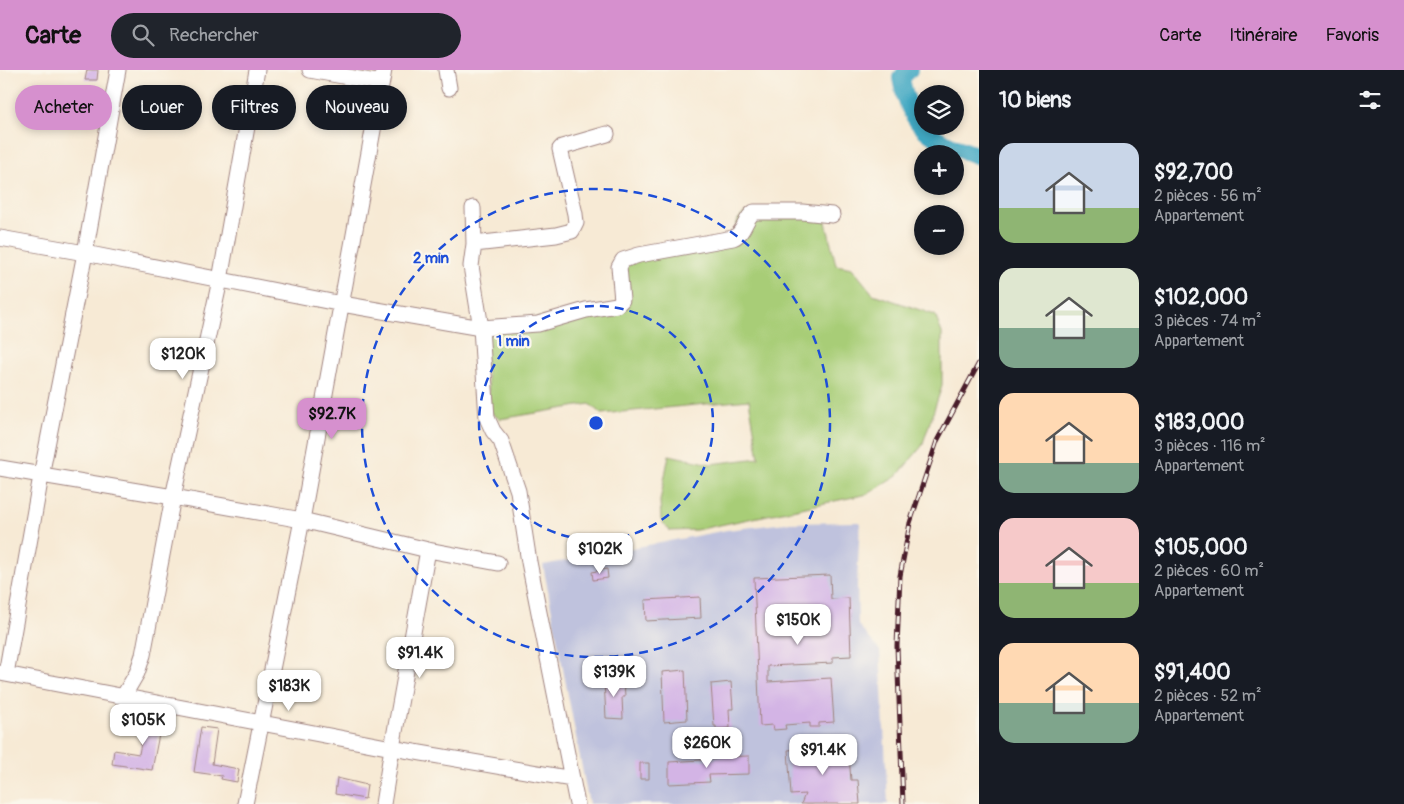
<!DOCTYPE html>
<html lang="fr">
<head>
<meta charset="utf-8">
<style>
	:root { --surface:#171b24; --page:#20242c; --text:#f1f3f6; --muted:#9ea1a6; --accent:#d690ce }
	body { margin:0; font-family:Pangolin,sans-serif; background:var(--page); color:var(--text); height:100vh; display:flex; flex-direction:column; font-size:19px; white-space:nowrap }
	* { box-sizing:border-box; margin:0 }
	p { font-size:16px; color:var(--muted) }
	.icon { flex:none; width:28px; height:28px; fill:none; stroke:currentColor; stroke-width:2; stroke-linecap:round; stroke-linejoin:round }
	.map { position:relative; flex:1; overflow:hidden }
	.details { display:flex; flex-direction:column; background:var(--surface); width:425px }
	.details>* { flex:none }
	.banner { position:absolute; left:15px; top:15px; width:475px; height:45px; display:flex; gap:10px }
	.tools { position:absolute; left:914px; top:15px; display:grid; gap:10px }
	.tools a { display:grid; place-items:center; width:50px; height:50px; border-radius:50%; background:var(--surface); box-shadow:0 2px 8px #0003; font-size:25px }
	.price { position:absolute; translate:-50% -42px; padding:0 11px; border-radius:10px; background:#fff; color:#222; font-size:16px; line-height:32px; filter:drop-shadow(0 1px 2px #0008) }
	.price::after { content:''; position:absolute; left:50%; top:30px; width:15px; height:11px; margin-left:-8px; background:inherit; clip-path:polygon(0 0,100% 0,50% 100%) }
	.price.on { background:var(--accent); color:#111 }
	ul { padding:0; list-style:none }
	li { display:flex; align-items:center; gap:15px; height:125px; padding:0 20px }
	li span { display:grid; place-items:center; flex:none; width:140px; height:100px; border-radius:15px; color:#555 }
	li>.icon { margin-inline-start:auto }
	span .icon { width:60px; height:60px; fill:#fffc; stroke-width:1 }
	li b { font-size:21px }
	h2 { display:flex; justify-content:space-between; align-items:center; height:60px; padding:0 20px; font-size:21px }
	.tag { padding:0 18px; border-radius:22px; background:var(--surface); box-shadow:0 2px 8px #0003; font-size:18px; line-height:45px }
	.tag.on { background:var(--accent); color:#111 }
	header { display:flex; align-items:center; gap:30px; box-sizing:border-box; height:70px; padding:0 25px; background:var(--accent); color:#111 }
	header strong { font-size:24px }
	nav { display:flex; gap:28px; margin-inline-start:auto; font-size:18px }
	.search { width:350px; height:45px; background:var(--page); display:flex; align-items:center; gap:12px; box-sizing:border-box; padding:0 18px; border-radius:28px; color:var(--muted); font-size:19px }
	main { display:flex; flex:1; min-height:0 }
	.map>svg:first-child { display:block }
	.industrial { fill:#bfc2dd }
	.green { fill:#a8cd77; stroke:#797651 }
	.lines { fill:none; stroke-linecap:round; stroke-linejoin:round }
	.river { stroke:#41a7c2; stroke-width:18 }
	.building { fill:#d3b4e5 }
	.minor-casing { stroke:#a08480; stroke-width:17 }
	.minor { stroke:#fff; stroke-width:15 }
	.rail-casing { stroke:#4a1f2b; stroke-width:5 }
	.rail { stroke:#fbf7ec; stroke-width:3; stroke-dasharray:9; stroke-linecap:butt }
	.ring { fill:none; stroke:#1d4ed8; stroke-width:2.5; stroke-dasharray:9 6 }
	.centre { fill:#1d4ed8; stroke:#fbf7ec; stroke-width:2.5 }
	.ring-label { font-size:15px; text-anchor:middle; font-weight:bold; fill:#1d4ed8; stroke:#fbf7ec; stroke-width:4.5; stroke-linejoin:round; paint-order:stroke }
</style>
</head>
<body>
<header>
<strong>Carte</strong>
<div class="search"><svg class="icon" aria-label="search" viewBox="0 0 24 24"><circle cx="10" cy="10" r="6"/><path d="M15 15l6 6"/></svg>Rechercher</div>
<nav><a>Carte</a><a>Itinéraire</a><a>Favoris</a></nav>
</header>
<main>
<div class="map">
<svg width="979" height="734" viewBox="0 0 979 734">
	<rect width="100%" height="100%" fill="#fbf7ec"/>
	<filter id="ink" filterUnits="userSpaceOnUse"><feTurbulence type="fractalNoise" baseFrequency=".02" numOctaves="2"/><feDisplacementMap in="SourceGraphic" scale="10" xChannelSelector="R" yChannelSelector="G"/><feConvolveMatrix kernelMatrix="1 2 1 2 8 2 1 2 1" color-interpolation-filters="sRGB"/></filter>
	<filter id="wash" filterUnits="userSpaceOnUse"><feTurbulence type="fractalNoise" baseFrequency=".0096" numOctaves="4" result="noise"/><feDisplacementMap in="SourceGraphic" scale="20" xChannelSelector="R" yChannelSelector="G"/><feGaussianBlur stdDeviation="1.12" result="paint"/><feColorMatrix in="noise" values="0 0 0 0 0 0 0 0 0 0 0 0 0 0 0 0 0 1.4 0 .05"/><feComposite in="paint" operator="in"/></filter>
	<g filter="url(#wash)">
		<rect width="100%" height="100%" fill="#f7ead5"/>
		<!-- industrial -->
		<path class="industrial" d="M 860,452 L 857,514 L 858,555 L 880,581 L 888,734 L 589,734 L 543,495 L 727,460 L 786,453 Z"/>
		<!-- green -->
		<path class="green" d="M 745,143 L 822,146 L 826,152 L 836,195 L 852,198 L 873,224 L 935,245 L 942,263 L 942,316 L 922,376 L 897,406 L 868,424 L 696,460 L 670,461 L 661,450 L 660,431 L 669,385 L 711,394 L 759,388 L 749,330 L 601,344 L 590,334 L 500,349 L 491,343 L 482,257 L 618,235 L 615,194 L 733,166 L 738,149 Z"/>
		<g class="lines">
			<!-- river -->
			<path class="river" d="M 909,0 L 901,8 C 910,60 933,70 979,86"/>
		</g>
		<g id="blocks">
			<!-- building -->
			<path class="building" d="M 87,0 L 98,0 L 97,10 L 85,10 Z
				M 607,499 L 608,508 L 593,510 L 592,502 Z
				M 830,505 L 831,529 L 849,528 L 851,586 L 833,587 L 833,593 L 768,596 L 768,612 L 831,608 L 834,652 L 819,653 L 819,657 L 810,657 L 810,653 L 785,655 L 786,659 L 774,660 L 773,655 L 760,656 L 754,508 Z
				M 700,527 L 701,548 L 646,551 L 645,530 Z
				M 685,600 L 687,650 L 664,652 L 662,602 Z
				M 624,609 L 625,627 L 622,627 L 623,649 L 606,648 L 604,610 Z
				M 731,612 L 733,639 L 729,639 L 730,658 L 716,659 L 716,656 L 714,656 L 711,614 Z
				M 147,641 L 163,644 L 152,700 L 112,694 L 114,680 L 139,684 Z
				M 201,657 L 217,659 L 212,694 L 239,699 L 237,712 L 221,709 L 222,706 L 194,702 Z
				M 848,675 L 851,710 L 858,710 L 860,734 L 801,734 L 805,724 L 791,725 L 788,680 Z
				M 749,686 L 749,704 L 709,705 L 710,712 L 669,714 L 669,692 L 716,689 L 716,687 Z
				M 640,693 L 649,693 L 649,709 L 640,709 Z
				M 337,708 L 367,715 L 365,729 L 335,724 Z"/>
		</g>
	</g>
	<g filter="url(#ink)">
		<use href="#blocks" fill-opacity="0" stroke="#a08480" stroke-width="1"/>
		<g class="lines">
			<defs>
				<path id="minor" d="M 310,0 L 381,13
					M 446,0 L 449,18
					M 473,138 L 474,174
					M 0,168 L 85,183 L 342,234 L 481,258 L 538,254 L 586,240 L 617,235 L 622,230 L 619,197 L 623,190 L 639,185 L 733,168 C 745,163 744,149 754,142 L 802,142 L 832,145
					M 0,398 L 173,427 L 302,450 L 428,480 L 498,493
					M 0,603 L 392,678 L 572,709
					M 6,604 L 41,406 L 85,183 L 118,0
					M 123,627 L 137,603 L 143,585 L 173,427 L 220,210 L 257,0
					M 245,734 L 302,450 L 384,0
					M 383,734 L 392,678 L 428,480
					M 577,734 L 529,492 L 518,421 L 501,371 L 493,361 L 487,348 L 481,258 L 471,196 L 474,174 L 556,165 L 572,161 L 576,153 L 575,144 L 560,79 L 562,77 L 607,64"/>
			</defs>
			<!-- minor casing -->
			<use href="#minor" class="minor-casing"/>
			<!-- minor -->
			<use href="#minor" class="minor"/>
			<defs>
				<path id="rail" d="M 903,734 L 897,576 L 900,506 L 910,453 L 937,371 L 979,293"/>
			</defs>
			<!-- rail casing -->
			<use href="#rail" class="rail-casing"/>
			<!-- rail -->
			<use href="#rail" class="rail"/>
		</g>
	</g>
	<!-- distance rings -->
	<g class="ring">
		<circle cx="596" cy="353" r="117"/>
		<circle cx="596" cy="353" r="234"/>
	</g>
	<circle cx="596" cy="353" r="8" class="centre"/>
	<g class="ring-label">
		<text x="431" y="193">2 min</text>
		<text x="513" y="276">1 min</text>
	</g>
</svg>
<div class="tools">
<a><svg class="icon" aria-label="layers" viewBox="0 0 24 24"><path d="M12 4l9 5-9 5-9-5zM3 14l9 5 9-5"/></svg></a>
<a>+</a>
<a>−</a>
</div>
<b class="price" style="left:183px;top:310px">$120K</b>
<b class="price on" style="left:332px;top:370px">$92.7K</b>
<b class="price" style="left:600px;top:505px">$102K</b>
<b class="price" style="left:798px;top:576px">$150K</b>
<b class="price" style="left:420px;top:609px">$91.4K</b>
<b class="price" style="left:614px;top:628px">$139K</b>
<b class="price" style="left:289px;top:642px">$183K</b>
<b class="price" style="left:143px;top:676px">$105K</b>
<b class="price" style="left:707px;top:699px">$260K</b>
<b class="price" style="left:823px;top:706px">$91.4K</b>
<div class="banner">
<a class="tag on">Acheter</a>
<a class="tag">Louer</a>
<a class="tag">Filtres</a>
<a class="tag">Nouveau</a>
</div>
</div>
<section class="details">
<h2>10 biens<svg class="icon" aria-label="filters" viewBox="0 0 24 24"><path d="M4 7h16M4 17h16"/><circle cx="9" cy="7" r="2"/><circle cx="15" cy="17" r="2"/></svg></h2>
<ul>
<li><span style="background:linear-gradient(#c9d6e8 65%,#8fb573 0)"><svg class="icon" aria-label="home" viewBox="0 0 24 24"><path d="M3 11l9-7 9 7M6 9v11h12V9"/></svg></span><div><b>$92,700</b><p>2 pièces · 56 m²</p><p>Appartement</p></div></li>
<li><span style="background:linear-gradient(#dfe7d0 60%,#7fa58c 0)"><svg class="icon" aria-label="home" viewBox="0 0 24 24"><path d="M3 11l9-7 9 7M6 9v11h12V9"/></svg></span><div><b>$102,000</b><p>3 pièces · 74 m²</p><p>Appartement</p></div></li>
<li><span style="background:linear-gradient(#ffd9b3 70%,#7fa58c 0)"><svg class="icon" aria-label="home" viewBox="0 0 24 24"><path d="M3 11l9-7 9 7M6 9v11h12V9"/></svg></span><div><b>$183,000</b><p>3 pièces · 116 m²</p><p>Appartement</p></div></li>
<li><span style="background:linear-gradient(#f6c9c9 65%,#8fb573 0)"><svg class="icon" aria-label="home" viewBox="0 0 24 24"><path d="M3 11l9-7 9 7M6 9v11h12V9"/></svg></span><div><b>$105,000</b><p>2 pièces · 60 m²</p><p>Appartement</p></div></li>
<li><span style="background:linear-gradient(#ffd9b3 60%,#7fa58c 0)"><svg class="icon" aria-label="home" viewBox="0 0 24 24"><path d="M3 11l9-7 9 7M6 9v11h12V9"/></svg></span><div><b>$91,400</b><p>2 pièces · 52 m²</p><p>Appartement</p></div></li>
</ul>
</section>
</main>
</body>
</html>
